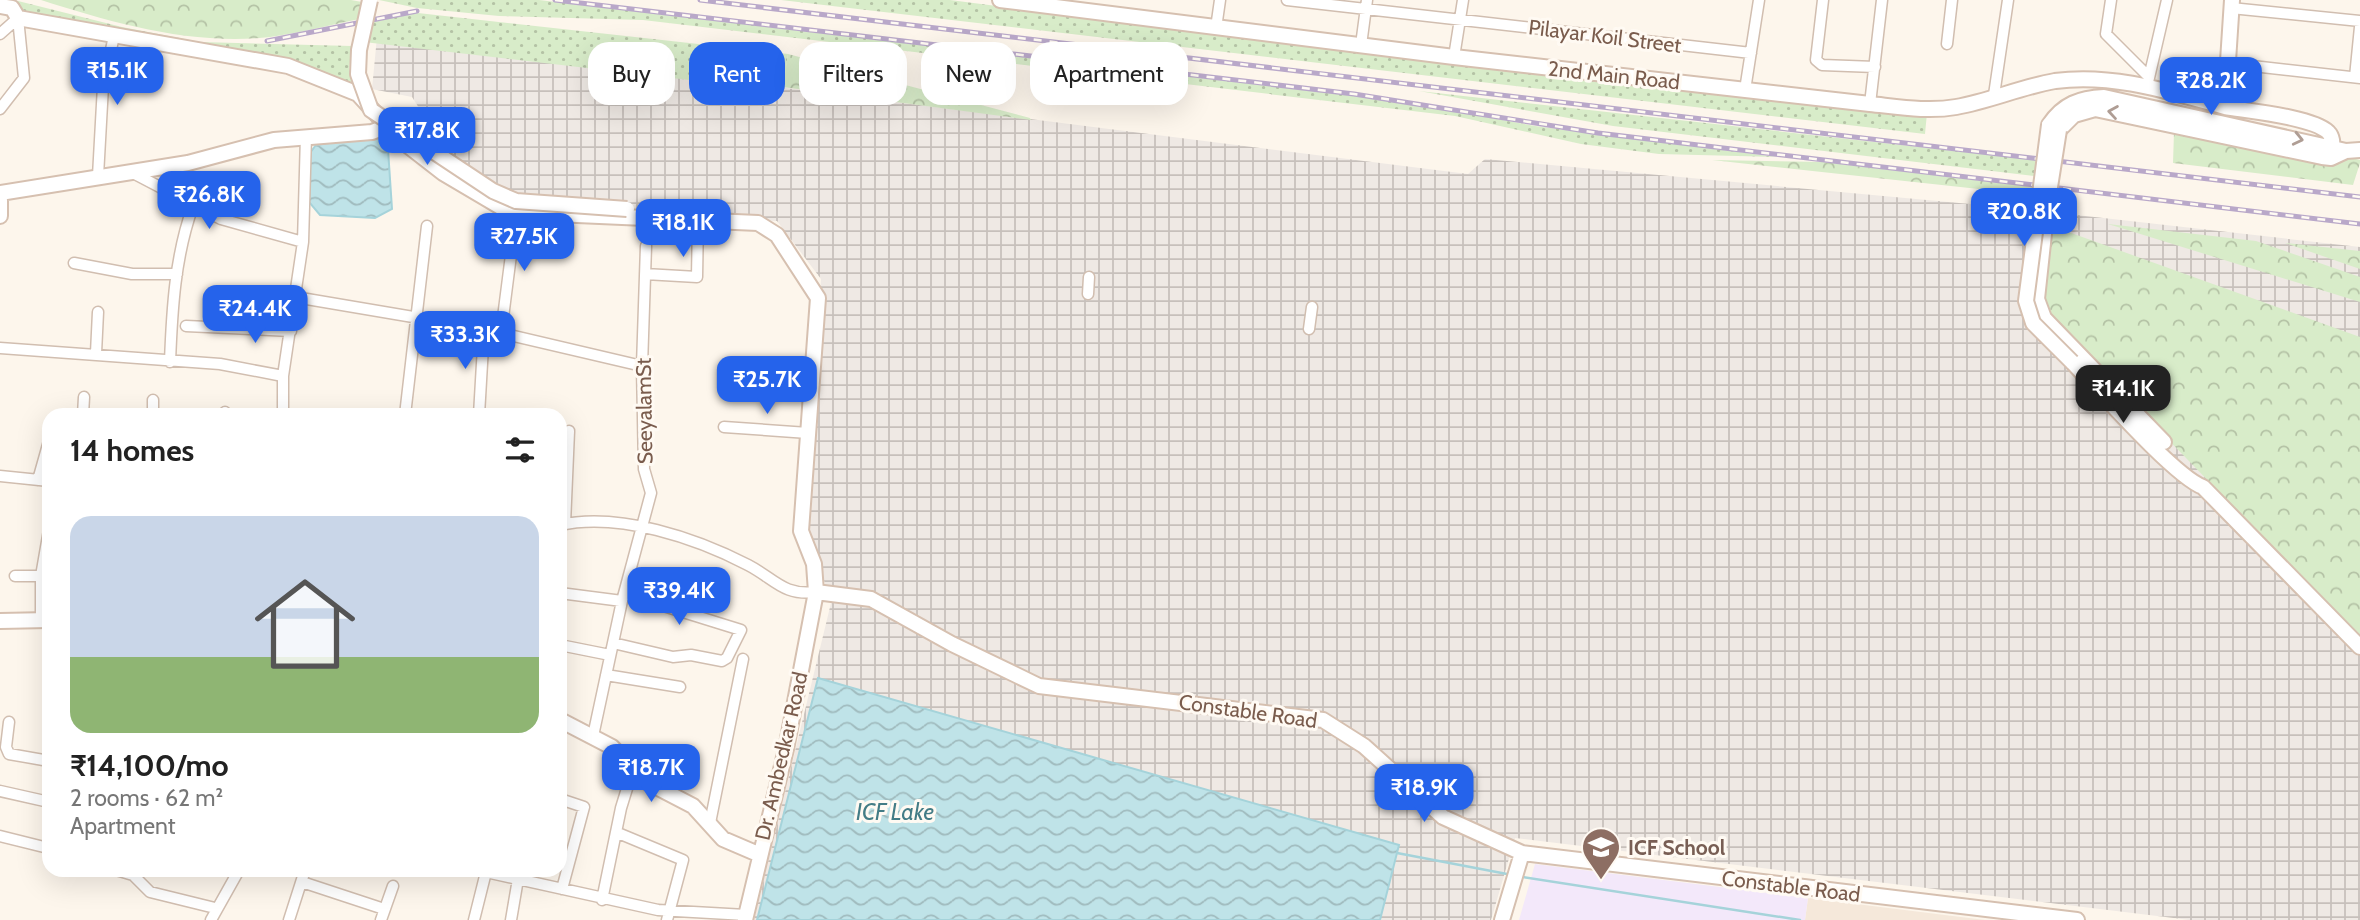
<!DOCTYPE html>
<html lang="en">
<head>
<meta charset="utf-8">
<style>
	:root { --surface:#fff; --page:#f6f6f6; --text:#222; --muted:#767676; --accent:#2563eb }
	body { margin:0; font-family:Cabin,sans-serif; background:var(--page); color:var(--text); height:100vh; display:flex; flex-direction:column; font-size:26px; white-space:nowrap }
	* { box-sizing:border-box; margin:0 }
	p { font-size:23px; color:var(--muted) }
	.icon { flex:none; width:38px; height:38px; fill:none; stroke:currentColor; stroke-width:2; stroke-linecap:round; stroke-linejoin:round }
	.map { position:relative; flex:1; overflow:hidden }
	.drawer { position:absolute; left:42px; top:408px; width:525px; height:469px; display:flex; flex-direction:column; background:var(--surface); border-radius:21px; box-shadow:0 7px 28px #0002 }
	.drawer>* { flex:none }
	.banner { position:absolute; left:588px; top:42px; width:665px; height:63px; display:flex; gap:14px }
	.price { position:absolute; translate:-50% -60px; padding:0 16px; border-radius:14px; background:var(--accent); color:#fff; font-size:23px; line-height:46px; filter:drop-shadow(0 2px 4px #0008) }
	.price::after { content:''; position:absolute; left:50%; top:42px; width:21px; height:16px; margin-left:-10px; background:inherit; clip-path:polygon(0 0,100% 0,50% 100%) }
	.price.current { background:#222; color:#fff }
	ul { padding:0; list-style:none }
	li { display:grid; align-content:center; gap:14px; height:371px; padding:0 28px }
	li span { display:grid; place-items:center; height:217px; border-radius:21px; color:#555 }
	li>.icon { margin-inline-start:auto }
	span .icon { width:126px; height:126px; fill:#fffc; stroke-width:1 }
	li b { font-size:30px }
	h2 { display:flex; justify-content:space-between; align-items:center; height:84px; padding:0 28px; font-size:30px }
	.pill { padding:0 24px; border-radius:21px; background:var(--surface); box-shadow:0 7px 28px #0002; font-size:24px; line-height:63px }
	.pill.current { background:var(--accent); color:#fff }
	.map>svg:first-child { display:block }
	.residential { fill:#f5e8da }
	.industrial { fill:url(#industrial-grid) }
	.education { fill:#f3e8fa }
	.grass { fill:url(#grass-dots) }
	.forest { fill:url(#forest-crowns) }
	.water { fill:url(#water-waves); stroke:#a5d3da; stroke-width:2 }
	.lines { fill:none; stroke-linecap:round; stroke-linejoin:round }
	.stream { stroke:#a5d3da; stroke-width:2.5 }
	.street-casing { stroke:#d1beb0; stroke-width:13 }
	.secondary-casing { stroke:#d6c0b0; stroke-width:18 }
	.street { stroke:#fff; stroke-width:10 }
	.secondary { stroke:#fff; stroke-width:14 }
	.rail-casing { stroke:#b9a8c9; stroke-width:5 }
	.rail { stroke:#fffaf3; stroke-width:2.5; stroke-dasharray:8; stroke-linecap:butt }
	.secondary-bridge-casing { stroke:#d6c0b0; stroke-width:18; stroke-linecap:butt }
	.secondary-bridge { stroke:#fff; stroke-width:14 }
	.oneway { stroke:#af9d94 }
	.labels { text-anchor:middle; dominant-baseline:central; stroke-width:6; stroke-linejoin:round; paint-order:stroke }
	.street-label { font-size:21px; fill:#7a5c4d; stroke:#fffaf3 }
	.education-label { font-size:21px; font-weight:bold; fill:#785e54; stroke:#fffaf3; text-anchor:start }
	.water-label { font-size:23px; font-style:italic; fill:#437c86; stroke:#fffaf3 }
</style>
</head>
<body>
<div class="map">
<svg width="2360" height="920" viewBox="0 0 2360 920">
	<defs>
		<pattern id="industrial-grid" width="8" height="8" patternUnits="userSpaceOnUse" patternTransform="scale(1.75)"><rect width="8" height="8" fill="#efe9e4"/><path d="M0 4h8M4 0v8" fill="none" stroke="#c7c0bb"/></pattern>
		<pattern id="grass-dots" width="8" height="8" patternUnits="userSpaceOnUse" patternTransform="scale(1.75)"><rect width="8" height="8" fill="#d8ecc9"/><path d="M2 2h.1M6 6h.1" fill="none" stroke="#b4c2a5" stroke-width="1.8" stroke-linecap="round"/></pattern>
		<pattern id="forest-crowns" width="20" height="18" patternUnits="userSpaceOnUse" patternTransform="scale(1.75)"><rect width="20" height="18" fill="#d8ecc9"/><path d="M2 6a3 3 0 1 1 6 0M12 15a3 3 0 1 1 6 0" fill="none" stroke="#b4c2a5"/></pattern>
		<pattern id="water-waves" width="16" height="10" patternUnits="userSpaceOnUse" patternTransform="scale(1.75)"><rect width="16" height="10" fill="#bfe3e8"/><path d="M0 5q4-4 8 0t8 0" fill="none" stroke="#a0bbbe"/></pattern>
	</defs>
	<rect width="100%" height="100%" fill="#fdf6ec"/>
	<!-- residential -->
	<path class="residential" d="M 1808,898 L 1985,920 L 1805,920 Z"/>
	<!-- industrial -->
	<path class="industrial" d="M 377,37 L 1468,174 L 1485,159 L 2024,209 L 2360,247 L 2360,920 L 2190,920 L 1515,838 L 1491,920 L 754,920 L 831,603 L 807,526 L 821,279 L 777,221 L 514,207 L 446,150 L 412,97 L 372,89 Z"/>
	<!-- education -->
	<path class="education" d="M 1535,864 L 1808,898 L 1805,920 L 1519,920 Z"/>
	<!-- grass -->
	<path class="grass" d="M 14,0 L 122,27 L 200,42 L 352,46 L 349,69 L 356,89 L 288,64 L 21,14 Z
		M 379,0 L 539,0 L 1397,101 L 1535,126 L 1777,157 L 1659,154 L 1581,144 L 1455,116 L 643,20 L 499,16 L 417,8 Z
		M 781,0 L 950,0 L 1298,45 L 1927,113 L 1925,134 Z
		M 418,13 L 788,54 L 783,91 L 364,42 L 369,22 Z
		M 1419,91 L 2036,160 L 2034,176 L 1613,126 Z"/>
	<!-- forest -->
	<path class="forest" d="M 41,0 L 351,0 L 362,2 L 360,19 C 330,25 300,33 270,37 C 193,46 113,23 41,0 Z
		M 788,54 L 1030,118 L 1031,120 L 783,87 Z
		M 2174,132 L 2331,164 L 2348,157 L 2360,160 L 2360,163 L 2353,185 L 2173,163 Z
		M 1712,160 L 1824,162 L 2035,187 L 2034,195 Z
		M 2108,224 L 2256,241 L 2360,277 L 2360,302 Z
		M 2049,225 L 2360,337 L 2360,637 L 2048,316 L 2043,302 Z
		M 2285,243 L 2360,251 L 2360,269 Z"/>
	<!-- water -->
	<path class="water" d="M 387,134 L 392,209 L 375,218 L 320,215 L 309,202 L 310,153 L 316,145 Z
		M 818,678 L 1399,845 L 1380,920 L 757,920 Z"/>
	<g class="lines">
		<!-- stream -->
		<path class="stream" d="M 1397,853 L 1507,874
			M 1523,877 L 1800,920"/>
		<defs>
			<path id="street" d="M 1287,0 L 1751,53
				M 1823,0 L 1816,60 L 1822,65 L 1875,67
				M 2111,0 L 2106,34 L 2149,77
				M 2231,8 L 2360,21
				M 1216,28 L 1220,0
				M 0,34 L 18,18
				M 1947,44 L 1952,0
				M 1361,45 L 1367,0
				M 1454,57 L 1463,0
				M 2226,63 L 2360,78
				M 2355,77 L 2360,27
				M 2148,82 L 2167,0
				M 1745,90 L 1759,0
				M 1994,95 L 2008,0
				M 1870,104 L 1882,0
				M 0,109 L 24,78 L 18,18
				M 133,173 L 221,219 L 303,242
				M 98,176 L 103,86 L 114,36
				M 74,263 L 132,274 L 177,274
				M 645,274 L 697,277 L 698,220
				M 1088,294 L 1089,277
				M 295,297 L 484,329 L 642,366
				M 186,326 L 291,331
				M 1309,329 L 1312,307
				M 501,333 L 511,255 L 509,212
				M 0,348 L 220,364 L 283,376
				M 96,353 L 98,312
				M 170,362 C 172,309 175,256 193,206
				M 83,415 L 84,397
				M 153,415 L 153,400
				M 225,415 L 225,412
				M 283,415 L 283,376 L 303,242 L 306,136
				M 405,415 L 427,226
				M 479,415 L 484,329
				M 724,427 L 808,433
				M 0,476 L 49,481
				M 38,480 L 49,441
				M 565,524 L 569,431
				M 560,525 C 619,512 696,538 748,565 C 775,579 783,596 816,592
				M 15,576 L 41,576
				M 560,593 L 622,601
				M 41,620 L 41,576 L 49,530
				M 613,643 L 673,657 L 691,655 L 722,661 L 727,658 L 741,630 L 625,594
				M 560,645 L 610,655
				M 606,675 L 680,687
				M 9,722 L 6,747 L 9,754 L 49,761
				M 593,736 L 622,601 L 651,493 L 644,469 L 642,366 L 646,246
				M 0,791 L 49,802
				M 560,799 L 584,807 L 562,889
				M 710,823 L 743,659
				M 618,833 L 683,860 L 667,920
				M 0,836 L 48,848
				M 116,870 L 133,875 L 150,892 L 215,908
				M 302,882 L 384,909
				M 602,900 L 621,808 L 633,769
				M 211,920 L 239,870
				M 289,920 L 305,870
				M 381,920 L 393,886
				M 474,920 L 486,872 L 658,910 L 746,915
				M 511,920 L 518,879"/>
			<path id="secondary" d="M 1000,0 L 1454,57 L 1870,104 C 1899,107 1928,112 1956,107 C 1990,101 2021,87 2055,81 C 2113,73 2170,92 2225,107
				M 2232,0 L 2225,107 C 2248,111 2312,117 2328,132 C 2334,138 2332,146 2332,153
				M 0,6 L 12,8 L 18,18 L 288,66 L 358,94 L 398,138 L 443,173 L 509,212 L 758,223 L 777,235 L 818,298 L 801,531 L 814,564 L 816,592 L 786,749 L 745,920
				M 2049,125 C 2063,104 2080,98 2104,97 L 2346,151 L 2360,150
				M 2059,130 L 2074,115 L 2095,109 L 2322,157 L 2331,158 L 2346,151
				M 0,193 L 188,163 L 274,140 L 372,132 L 385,127
				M 0,199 L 0,216
				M 2047,206 L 2037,299 L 2044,318 L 2164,442
				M 2072,362 C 2098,389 2175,477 2203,487 L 2360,647
				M 816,592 L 871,599 L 952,644 L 1039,686 L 1323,720 L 1364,746 L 1443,817 L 1522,853 L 2077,920
				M 0,621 L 49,620
				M 560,720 L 612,747 L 643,780 L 693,806 L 723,839 L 758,854
				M 1502,920 L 1522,853"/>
		</defs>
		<!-- street casing -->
		<use href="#street" class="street-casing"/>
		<!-- secondary casing -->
		<use href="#secondary" class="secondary-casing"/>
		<!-- street -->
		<use href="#street" class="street"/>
		<!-- secondary -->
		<use href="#secondary" class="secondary"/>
		<defs>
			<path id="rail" d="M 555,0 L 1354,94 L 1598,133 L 2360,224
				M 700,0 L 2360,197
				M 267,41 L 417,11"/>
		</defs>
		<!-- rail casing -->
		<use href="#rail" class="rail-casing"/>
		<!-- rail -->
		<use href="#rail" class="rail"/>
		<defs>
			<path id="secondary-bridge" d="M 370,0 L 359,50 L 358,74 L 371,110 L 493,191 L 516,201 L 627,209
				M 2049,125 L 2026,301 L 2033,323 L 2072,362
				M 2047,206 L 2059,130"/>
		</defs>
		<!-- secondary-bridge casing -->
		<use href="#secondary-bridge" class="secondary-bridge-casing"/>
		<!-- secondary-bridge -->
		<use href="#secondary-bridge" class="secondary-bridge"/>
	</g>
	<!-- one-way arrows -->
	<defs><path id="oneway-chevron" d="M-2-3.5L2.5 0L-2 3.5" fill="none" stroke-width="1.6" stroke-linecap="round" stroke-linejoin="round" transform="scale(1.75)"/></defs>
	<g class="oneway">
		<use href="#oneway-chevron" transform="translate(2113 112) rotate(-171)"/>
		<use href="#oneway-chevron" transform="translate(2298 139) rotate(13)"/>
	</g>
	<!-- icons -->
	<defs>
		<symbol id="school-pin" viewBox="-11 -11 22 30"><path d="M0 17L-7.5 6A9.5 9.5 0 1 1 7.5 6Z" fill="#8d6e63" stroke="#fffaf3"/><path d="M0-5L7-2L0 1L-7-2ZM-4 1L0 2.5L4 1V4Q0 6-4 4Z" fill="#fff"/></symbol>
	</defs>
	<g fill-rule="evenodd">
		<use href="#school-pin" x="1579" y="825" width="44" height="60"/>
	</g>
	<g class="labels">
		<!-- street labels -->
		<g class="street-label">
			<text transform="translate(1605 36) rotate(7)">Pilayar Koil Street</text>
			<text transform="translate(1614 75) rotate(6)">2nd Main Road</text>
			<text transform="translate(644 411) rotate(-91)">SeeyalamSt</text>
			<text transform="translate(1248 711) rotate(8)">Constable Road</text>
			<text transform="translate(781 756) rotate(-77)">Dr. Ambedkar Road</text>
			<text transform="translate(1791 886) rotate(7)">Constable Road</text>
		</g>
		<!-- education labels -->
		<g class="education-label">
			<text x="1628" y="847">ICF School</text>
		</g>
		<!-- water labels -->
		<g class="water-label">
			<text x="895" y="812">ICF Lake</text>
		</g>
	</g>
</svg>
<b class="price" style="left:117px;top:107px">₹15.1K</b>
<b class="price" style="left:2211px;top:117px">₹28.2K</b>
<b class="price" style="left:427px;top:167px">₹17.8K</b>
<b class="price" style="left:209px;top:231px">₹26.8K</b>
<b class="price" style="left:2024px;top:248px">₹20.8K</b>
<b class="price" style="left:683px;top:259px">₹18.1K</b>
<b class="price" style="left:524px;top:273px">₹27.5K</b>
<b class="price" style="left:255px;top:345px">₹24.4K</b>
<b class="price" style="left:465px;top:371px">₹33.3K</b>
<b class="price" style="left:767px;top:416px">₹25.7K</b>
<b class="price current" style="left:2123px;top:425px">₹14.1K</b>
<b class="price" style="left:679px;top:627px">₹39.4K</b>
<b class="price" style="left:651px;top:804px">₹18.7K</b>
<b class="price" style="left:1424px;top:824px">₹18.9K</b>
<div class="banner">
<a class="pill">Buy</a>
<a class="pill current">Rent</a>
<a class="pill">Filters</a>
<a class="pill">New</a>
<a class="pill">Apartment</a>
</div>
<section class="drawer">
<h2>14 homes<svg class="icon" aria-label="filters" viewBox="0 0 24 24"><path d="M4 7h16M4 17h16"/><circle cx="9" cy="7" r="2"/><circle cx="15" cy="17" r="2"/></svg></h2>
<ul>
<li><span style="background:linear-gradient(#c9d6e8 65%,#8fb573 0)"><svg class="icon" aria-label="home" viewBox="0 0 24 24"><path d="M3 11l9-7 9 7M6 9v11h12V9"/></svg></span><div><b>₹14,100/mo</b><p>2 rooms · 62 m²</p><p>Apartment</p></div></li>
</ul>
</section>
</div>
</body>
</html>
